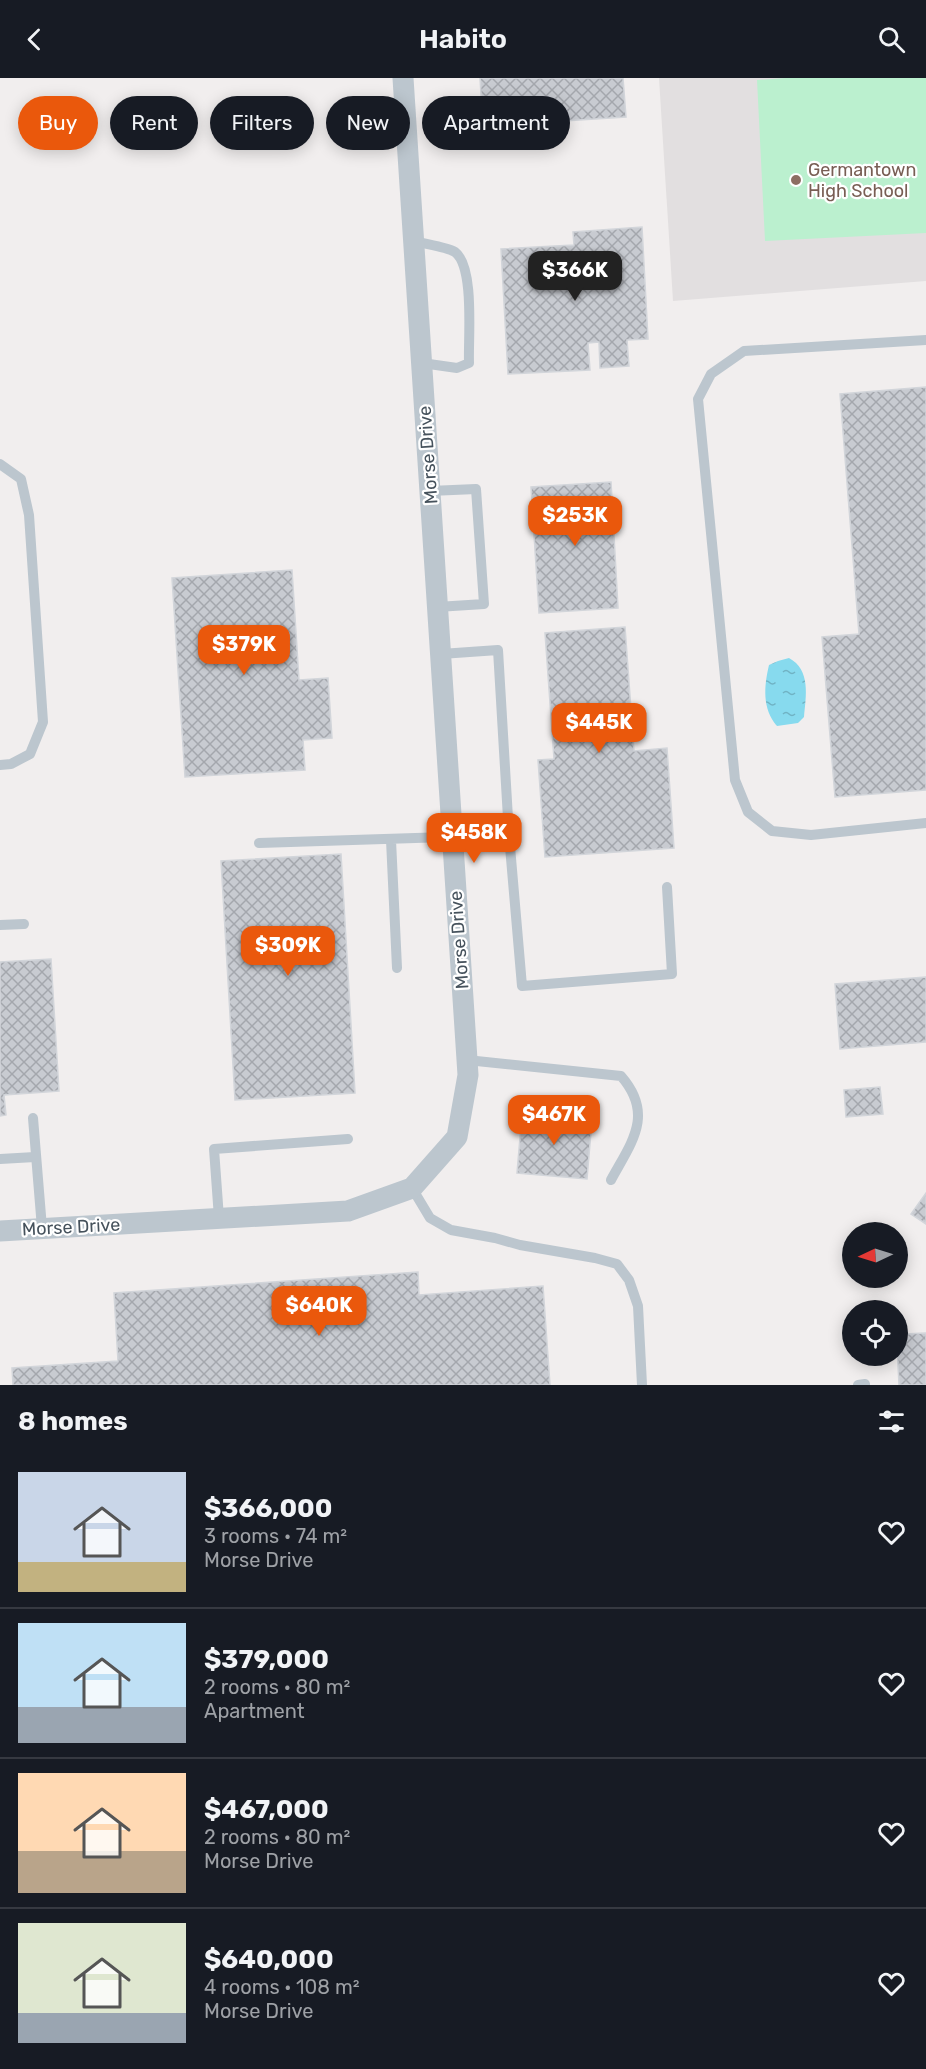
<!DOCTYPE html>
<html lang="en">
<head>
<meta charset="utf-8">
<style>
	:root { --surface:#171b24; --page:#242831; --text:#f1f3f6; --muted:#9ea1a6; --line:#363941; --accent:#ea580c }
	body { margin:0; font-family:Rubik,sans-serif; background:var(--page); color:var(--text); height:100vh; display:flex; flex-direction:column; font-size:22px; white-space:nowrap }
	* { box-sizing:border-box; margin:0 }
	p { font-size:20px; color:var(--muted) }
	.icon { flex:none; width:33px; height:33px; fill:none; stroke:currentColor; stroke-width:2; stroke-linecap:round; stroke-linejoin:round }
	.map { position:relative; height:1307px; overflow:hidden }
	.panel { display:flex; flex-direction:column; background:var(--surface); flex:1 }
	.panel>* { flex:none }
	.top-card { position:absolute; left:18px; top:18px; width:600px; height:54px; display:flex; gap:12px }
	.needle { width:39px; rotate:266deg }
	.fabs { position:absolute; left:842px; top:1144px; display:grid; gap:12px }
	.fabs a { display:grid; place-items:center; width:66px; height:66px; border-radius:50%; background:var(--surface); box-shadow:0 3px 15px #0003; font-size:30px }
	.price { position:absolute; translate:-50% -51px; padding:0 14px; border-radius:12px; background:var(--accent); color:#fff; font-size:20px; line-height:39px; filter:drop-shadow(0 2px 3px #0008) }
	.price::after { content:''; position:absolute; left:50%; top:36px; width:18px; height:14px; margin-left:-9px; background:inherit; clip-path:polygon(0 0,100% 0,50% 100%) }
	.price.selected { background:#222; color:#fff }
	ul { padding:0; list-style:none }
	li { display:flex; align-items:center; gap:18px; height:150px; padding:0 18px }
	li+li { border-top:2px solid var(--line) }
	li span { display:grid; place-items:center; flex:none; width:168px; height:120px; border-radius:0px; color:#555 }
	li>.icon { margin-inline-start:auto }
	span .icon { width:72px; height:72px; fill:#fffc; stroke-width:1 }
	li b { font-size:26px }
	h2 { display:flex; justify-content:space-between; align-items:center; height:72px; padding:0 18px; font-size:26px }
	.pill { padding:0 21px; border-radius:27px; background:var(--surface); box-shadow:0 3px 15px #0003; font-size:21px; line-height:54px }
	.pill.selected { background:var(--accent); color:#fff }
	header { display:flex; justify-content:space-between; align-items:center; height:78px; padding:0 18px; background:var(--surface); font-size:27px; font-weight:600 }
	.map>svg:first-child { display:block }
	.education { fill:#e2dfe0 }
	.pitch { fill:#bbf0cf }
	.water { fill:url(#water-ripples) }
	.building { fill:url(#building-cross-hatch); stroke:#d2d5da; stroke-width:1.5 }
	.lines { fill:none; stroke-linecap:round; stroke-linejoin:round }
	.service { stroke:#bcc6ce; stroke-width:10 }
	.minor { stroke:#bcc6ce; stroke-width:21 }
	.education-dot { fill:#8d6e63; stroke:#fff; stroke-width:2 }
	.labels { text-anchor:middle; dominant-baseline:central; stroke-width:4.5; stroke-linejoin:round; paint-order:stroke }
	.education-label { font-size:18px; fill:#785e54; stroke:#fff; text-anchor:start }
	.street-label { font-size:18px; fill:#46525c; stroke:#fff }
</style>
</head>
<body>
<header><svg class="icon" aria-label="back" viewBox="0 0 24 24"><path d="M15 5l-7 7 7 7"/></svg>Habito<svg class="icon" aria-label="search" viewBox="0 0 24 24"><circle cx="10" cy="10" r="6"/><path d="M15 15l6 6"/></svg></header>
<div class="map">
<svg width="926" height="1307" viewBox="0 0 926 1307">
	<defs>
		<pattern id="water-ripples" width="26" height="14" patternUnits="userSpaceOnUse" patternTransform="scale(1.5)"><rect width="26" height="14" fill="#87daee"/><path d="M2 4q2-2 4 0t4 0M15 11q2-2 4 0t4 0" fill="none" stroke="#70b3c4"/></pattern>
		<pattern id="building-cross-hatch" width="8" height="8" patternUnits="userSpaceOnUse" patternTransform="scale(1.5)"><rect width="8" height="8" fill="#c8cbd1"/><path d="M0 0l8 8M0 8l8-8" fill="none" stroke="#a4a7ad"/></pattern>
	</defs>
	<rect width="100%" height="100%" fill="#f1eeee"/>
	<!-- education -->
	<path class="education" d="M 659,0 L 926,0 L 926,203 L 673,223 Z"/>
	<!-- pitch -->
	<path class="pitch" d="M 786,0 L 926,0 L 926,155 L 765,163 L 757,2 Z"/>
	<!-- water -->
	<path class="water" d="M 789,580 C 811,592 806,618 804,639 L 798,645 L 777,648 C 762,631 764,608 769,587 L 778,583 Z"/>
	<!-- building -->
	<path class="building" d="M 480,0 L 623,0 L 626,39 L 483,48 Z
		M 642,149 L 648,261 L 627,262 L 629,288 L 600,290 L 599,264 L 588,265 L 590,292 L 508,296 L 501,171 L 574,167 L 573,154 Z
		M 926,309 L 926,712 L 835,719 L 822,559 L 859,556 L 840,316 Z
		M 611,404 L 618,530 L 539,535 L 531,409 Z
		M 292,492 L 299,602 L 328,600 L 332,660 L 303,662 L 305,692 L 185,699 L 172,500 Z
		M 625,549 L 634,673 L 667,670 L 674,770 L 545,779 L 538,682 L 554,681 L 545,555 Z
		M 341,776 L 355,1015 L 235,1022 L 221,783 Z
		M 51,881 L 59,1013 L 4,1017 L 6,1037 L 0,1038 L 0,884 Z
		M 926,899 L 926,964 L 840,971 L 835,906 Z
		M 880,1009 L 883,1036 L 846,1039 L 844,1012 Z
		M 522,1036 L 592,1042 L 587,1101 L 517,1095 Z
		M 926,1115 L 926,1146 L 911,1136 Z
		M 418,1194 L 419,1217 L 543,1208 L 550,1307 L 13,1307 L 12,1290 L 118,1283 L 114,1215 Z
		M 926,1255 L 926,1307 L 899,1307 L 897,1267 L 905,1266 L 904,1256 Z"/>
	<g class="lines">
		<!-- service -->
		<path class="service" d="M 414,163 C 424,166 447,169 455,174 C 475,189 468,261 469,285 L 457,290 L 422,285
			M 926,262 L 744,273 L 711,296 L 698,321 L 735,702 L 748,734 L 772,753 L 811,757 L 926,745
			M 0,386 L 21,401 L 29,437 L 43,644 L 30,676 L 11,686 L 0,687
			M 430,413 L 476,411 L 484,526 L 437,529
			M 441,576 L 498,572 L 509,757 L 522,908 L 672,896 L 667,809
			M 391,762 L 397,890
			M 259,765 L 509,757
			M 0,847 L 24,846
			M 467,982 L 621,998 C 655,1037 631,1065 611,1102
			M 33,1040 L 42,1150
			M 0,1081 L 35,1079
			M 412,1110 L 430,1140 L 451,1152 L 495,1160 L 520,1167 L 595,1180 L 617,1186 L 629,1202 L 638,1228 L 642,1307
			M 219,1140 L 214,1071 L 348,1061
			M 858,1307 L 865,1306"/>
		<!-- minor -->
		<path class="minor" d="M 0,1153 L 348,1133 L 412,1110 L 457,1059 L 468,997 L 403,0"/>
	</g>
	<!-- markers -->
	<circle class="education-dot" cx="796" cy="102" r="6"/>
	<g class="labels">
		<!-- education labels -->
		<g class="education-label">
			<text x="808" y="92">Germantown<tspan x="808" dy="21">High School</tspan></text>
		</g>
		<!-- street labels -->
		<g class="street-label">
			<text transform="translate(428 377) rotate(-94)">Morse Drive</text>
			<text transform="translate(459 862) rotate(-94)">Morse Drive</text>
			<text transform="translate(71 1149) rotate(-3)">Morse Drive</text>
		</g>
	</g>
</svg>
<div class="fabs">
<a><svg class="needle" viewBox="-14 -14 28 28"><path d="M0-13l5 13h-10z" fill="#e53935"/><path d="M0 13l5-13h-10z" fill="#9ea1a6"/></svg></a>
<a><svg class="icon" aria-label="locate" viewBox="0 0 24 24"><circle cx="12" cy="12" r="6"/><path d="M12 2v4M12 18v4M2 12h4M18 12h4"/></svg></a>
</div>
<b class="price selected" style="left:575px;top:224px">$366K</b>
<b class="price" style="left:575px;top:469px">$253K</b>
<b class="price" style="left:244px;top:598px">$379K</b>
<b class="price" style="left:599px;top:676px">$445K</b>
<b class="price" style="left:474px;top:786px">$458K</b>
<b class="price" style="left:288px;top:899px">$309K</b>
<b class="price" style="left:554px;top:1068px">$467K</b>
<b class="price" style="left:319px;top:1259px">$640K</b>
<div class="top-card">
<a class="pill selected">Buy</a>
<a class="pill">Rent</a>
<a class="pill">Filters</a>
<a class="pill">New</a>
<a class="pill">Apartment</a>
</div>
</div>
<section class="panel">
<h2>8 homes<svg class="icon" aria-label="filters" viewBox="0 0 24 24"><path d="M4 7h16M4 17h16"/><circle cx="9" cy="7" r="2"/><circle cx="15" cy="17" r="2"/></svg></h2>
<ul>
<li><span style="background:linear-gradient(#c9d6e8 75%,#c2b280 0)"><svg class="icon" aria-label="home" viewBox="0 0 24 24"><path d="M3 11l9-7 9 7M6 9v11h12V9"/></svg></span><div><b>$366,000</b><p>3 rooms · 74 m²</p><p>Morse Drive</p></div><svg class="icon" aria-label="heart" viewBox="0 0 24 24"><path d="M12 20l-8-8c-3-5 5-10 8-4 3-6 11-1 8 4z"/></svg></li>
<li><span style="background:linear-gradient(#bfe0f5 70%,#9aa5b1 0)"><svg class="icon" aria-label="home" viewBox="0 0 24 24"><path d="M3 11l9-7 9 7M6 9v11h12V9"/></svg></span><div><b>$379,000</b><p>2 rooms · 80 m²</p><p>Apartment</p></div><svg class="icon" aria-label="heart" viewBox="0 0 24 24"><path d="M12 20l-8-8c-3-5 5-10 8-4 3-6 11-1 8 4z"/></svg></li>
<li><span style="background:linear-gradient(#ffd9b3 65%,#b9a48a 0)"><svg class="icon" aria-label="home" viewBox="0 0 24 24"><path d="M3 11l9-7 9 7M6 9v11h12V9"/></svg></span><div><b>$467,000</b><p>2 rooms · 80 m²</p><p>Morse Drive</p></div><svg class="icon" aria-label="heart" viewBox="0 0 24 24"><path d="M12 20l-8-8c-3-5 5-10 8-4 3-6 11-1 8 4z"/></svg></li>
<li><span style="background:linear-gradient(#dfe7d0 75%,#9aa5b1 0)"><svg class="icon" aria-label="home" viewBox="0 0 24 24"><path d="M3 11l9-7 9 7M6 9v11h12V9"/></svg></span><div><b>$640,000</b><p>4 rooms · 108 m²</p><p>Morse Drive</p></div><svg class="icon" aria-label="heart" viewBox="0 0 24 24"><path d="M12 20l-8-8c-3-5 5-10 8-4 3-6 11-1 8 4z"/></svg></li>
</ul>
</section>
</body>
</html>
